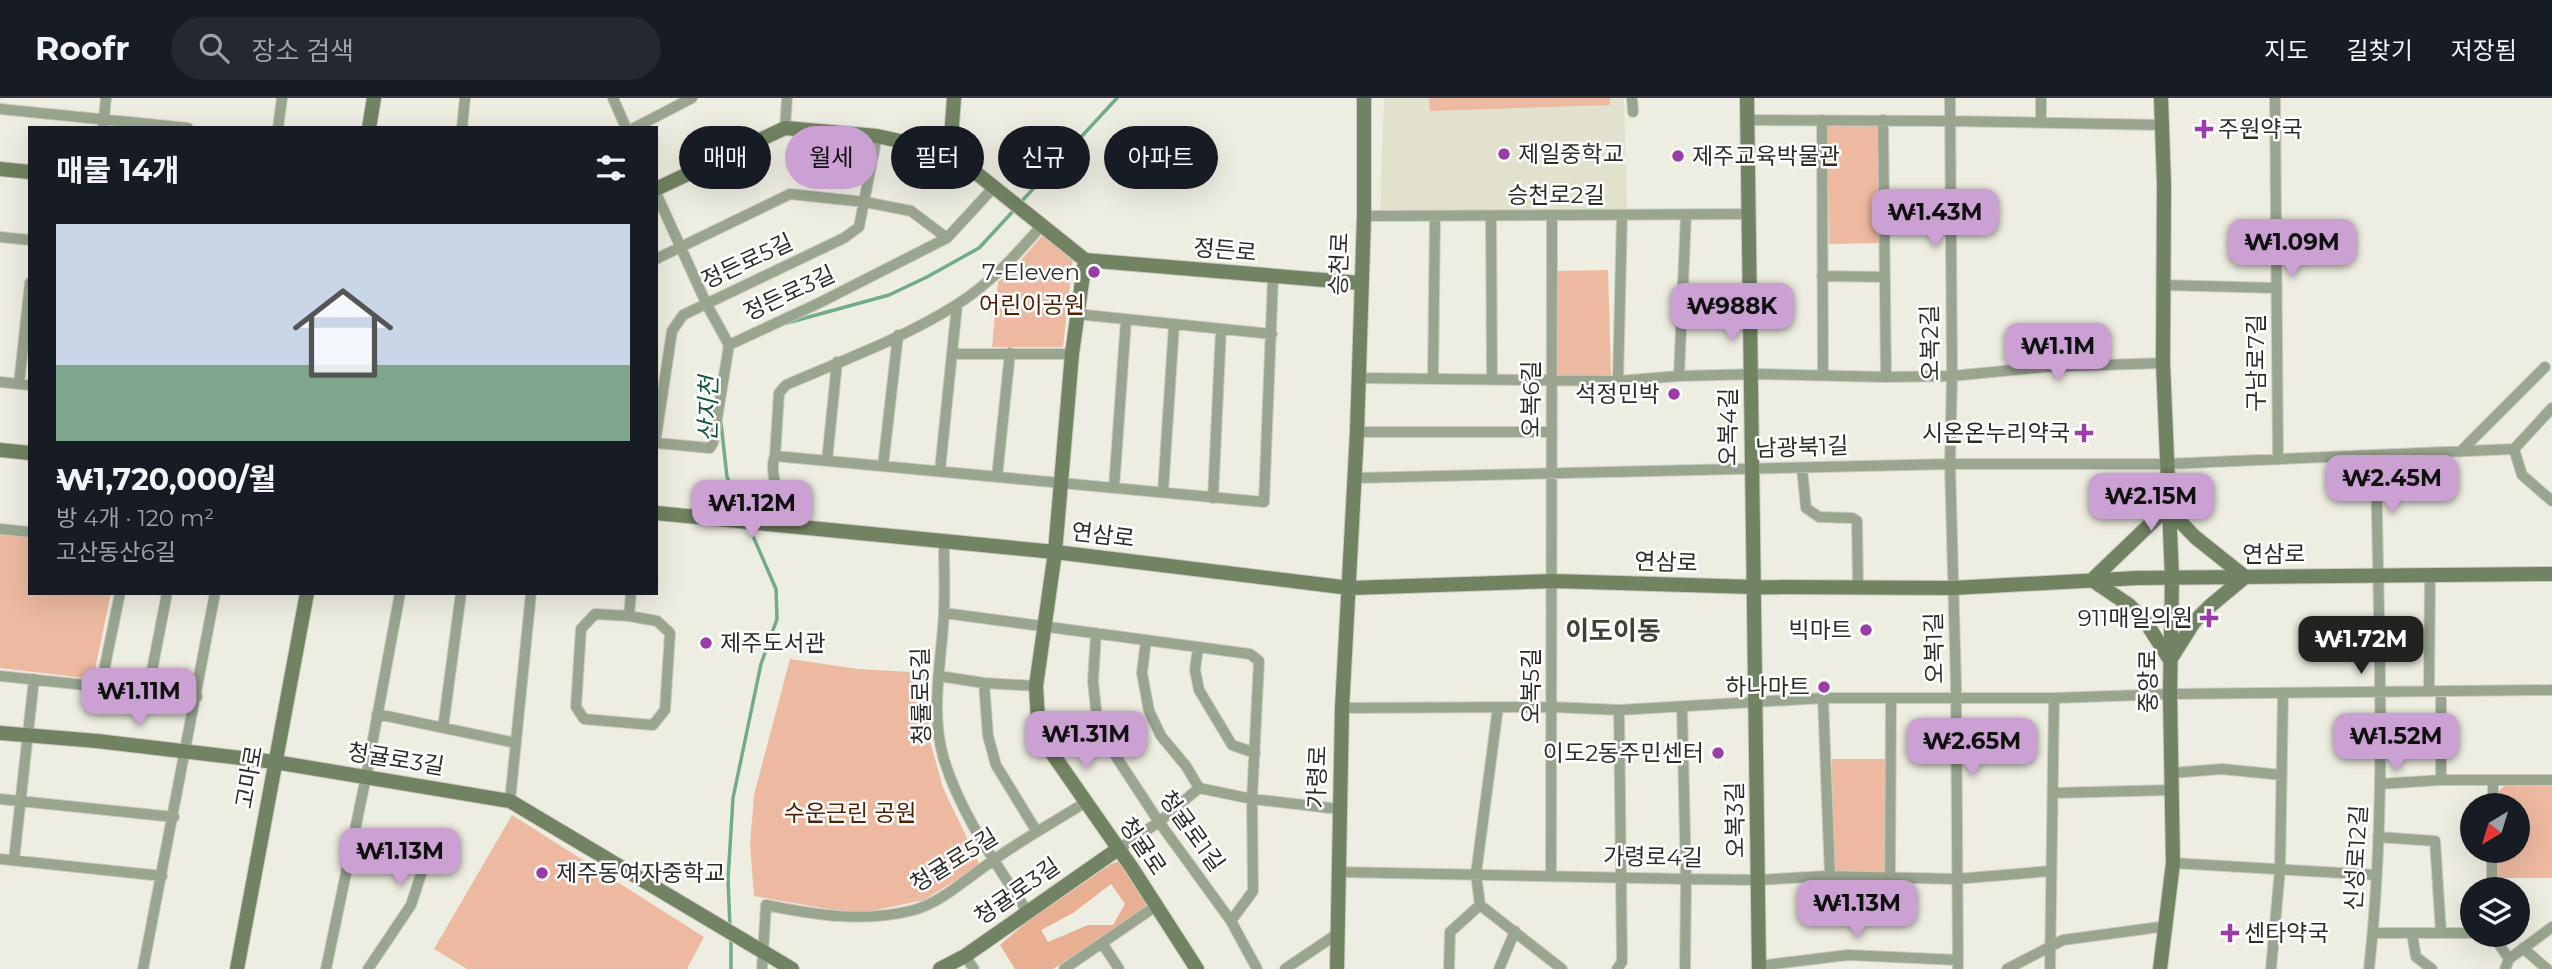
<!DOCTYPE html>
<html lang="ko">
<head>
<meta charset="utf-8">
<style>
	:root { --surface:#171b24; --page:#242831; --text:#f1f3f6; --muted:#9ea1a6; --line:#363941; --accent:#caa1d2 }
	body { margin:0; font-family:Montserrat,"Noto Sans KR",sans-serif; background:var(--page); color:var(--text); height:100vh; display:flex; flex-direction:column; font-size:26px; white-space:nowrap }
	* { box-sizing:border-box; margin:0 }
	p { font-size:23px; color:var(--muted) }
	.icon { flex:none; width:38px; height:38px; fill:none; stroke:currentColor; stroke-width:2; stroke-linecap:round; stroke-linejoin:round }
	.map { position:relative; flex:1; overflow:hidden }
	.details { position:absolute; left:28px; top:28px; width:630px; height:469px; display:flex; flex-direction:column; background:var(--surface); border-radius:0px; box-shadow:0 7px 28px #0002 }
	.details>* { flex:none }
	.banner { position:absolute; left:679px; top:28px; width:665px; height:63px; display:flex; gap:14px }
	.needle { width:46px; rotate:218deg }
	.fabs { position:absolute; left:2460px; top:695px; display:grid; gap:14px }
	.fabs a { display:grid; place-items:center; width:70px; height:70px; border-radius:50%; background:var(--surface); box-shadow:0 7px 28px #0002; font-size:35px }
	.price { position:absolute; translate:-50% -60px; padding:0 16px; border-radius:14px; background:var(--accent); color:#111; font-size:23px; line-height:46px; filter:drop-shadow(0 2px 4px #0008) }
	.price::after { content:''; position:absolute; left:50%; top:42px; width:21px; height:16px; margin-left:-10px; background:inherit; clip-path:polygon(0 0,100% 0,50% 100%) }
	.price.active { background:#222; color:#fff }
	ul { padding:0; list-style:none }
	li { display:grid; align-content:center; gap:14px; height:371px; padding:0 28px }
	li+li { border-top:2px solid var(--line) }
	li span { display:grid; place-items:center; height:217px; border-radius:0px; color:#555 }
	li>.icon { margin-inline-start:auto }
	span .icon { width:126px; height:126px; fill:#fffc; stroke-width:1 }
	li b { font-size:30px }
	h2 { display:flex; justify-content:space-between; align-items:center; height:84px; padding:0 28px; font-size:30px }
	.tag { padding:0 24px; border-radius:32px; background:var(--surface); box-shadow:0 7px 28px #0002; font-size:24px; line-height:63px }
	.tag.active { background:var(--accent); color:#111 }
	header { display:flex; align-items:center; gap:42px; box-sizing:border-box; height:98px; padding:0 35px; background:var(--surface); border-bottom:2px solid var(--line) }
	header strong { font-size:33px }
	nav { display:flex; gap:38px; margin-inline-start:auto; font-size:24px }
	.search { width:490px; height:63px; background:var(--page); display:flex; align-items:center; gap:18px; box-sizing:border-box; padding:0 24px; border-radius:38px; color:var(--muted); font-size:26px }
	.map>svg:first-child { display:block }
	.built { fill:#e2e1cd }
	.green { fill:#edb9a0 }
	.forest { fill:#e9af93; fill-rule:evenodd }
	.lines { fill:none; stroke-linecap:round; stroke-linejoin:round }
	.stream { stroke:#71ab8a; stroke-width:3.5 }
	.street-casing { stroke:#cbcac0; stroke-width:12 }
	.secondary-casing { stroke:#cbcac0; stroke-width:16 }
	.street { stroke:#99a58f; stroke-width:10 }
	.secondary { stroke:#718362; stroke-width:14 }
	.poi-dot { fill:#9b3da7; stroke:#fff; stroke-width:2.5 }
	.labels { text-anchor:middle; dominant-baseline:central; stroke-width:5; stroke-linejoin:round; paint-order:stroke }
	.poi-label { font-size:23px; fill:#2d2c28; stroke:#fff; text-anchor:end }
	.street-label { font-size:23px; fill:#2d2c28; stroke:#fff }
	.park-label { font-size:23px; fill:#521f00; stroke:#fff }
	.water-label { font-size:24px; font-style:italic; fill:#0f5637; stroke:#fff }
	.quarter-label { font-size:26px; font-weight:bold; fill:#414036; stroke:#fff }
</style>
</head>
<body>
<header>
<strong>Roofr</strong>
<div class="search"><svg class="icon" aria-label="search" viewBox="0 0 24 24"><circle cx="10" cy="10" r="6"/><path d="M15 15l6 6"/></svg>장소 검색</div>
<nav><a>지도</a><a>길찾기</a><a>저장됨</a></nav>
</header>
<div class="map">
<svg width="2552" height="871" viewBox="0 0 2552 871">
	<rect width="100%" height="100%" fill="#eeede1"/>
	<!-- built -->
	<path class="built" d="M 1384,0 L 1624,0 L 1627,112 L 1380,113 Z"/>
	<!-- green -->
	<path class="green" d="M 1429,0 L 1610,0 L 1610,7 L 1430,13 Z
		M 1827,27 L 1879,27 L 1881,145 L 1829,146 Z
		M 1042,138 L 1073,160 L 1063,249 L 992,249 L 998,184 L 1007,178 Z
		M 1608,172 L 1611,277 L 1556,278 L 1554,173 Z
		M 0,436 L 30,439 L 30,495 L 111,495 L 93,581 L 0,570 Z
		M 790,561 L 858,571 L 927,575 L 929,639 L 943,690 L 980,767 L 924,802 L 857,816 L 754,798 L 750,747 L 754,697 Z
		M 1832,661 L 1885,661 L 1886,774 L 1833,774 Z
		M 2505,687 L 2552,687 L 2552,780 L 2498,780 L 2498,753 L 2518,752 L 2518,707 L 2498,707 L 2498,694 Z
		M 512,717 L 704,839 L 687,871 L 467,871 L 434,851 Z"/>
	<!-- forest -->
	<path class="forest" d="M 1120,763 L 1149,806 L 1139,816 L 1053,871 L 1015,871 L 1000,847 L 1028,823 L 1111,766 ZM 1111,786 L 1125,806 L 1113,827 L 1088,827 L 1048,844 L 1041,832 L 1073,815 Z"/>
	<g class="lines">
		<!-- stream -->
		<path class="stream" d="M 1021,104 L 1117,0
			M 787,225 L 889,197 L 927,179 L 979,150 L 1016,110
			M 721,325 L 727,379 L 745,419
			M 730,830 L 728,781 L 733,700 L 761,566 L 777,521 L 776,491 L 749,429
			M 731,871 L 731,841"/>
		<defs>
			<path id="street" d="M 613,0 L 626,30
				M 1632,0 L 1633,14
				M 1950,0 L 1952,278 L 1950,366 L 1956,587 L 1958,871
				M 2275,0 L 2278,362
				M 0,11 L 188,30
				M 1747,22 L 1950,23 L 2162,27
				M 1822,22 L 1823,277
				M 1883,22 L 1886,279
				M 2041,25 L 2041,0
				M 103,30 L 106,0
				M 278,30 L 282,0
				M 462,30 L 465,0
				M 634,30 L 692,0
				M 785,30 L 787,0
				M 656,95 L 706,205 L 729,247
				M 1364,118 L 1747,116
				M 1491,118 L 1492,281
				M 1042,127 C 1017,156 990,186 956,207 C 904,240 843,262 786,287 L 779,295 L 775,358 L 1264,404 L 1273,180
				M 0,139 L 30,142
				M 656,161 L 790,96 L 865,104 L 911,113 L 947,140
				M 1822,178 L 1884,179
				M 2162,187 L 2277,190
				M 1076,216 L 1272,236
				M 952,256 L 1072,256
				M 1679,278 L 1686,117
				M 1359,280 L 1618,283 L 1679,278 L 1760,276 L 1886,279 L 1952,278 L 2044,269 L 2163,265
				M 1433,280 L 1435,119
				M 1618,283 L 1622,117
				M 0,284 L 30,287
				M 19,286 L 30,185
				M 2552,310 L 2514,351 L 2522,377 L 2552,403
				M 1357,334 L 1552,334
				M 656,339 L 672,233 L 683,217 L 844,140 L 859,129 L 877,38
				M 656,345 L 710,350 L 713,345 L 729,247 L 817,206 L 947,140 L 994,89
				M 2460,354 L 2545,269
				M 775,358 C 767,375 784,411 789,429
				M 827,363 L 837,264
				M 883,368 L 898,237
				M 1802,370 L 1806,410 L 1819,419 L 1852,420 L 1857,423 L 1858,489
				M 940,372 L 957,207
				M 997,379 L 1010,255
				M 1355,380 L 1950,366 L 2166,366 L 2514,351
				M 1114,390 L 1126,222
				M 1163,394 L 1174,227
				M 1213,400 L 1221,231
				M 0,431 L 30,434
				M 944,444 C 944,467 945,491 944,514 C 942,561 930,612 943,658 C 959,714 996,765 1027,813
				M 944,515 L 1250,556 L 1259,563 L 1252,701 L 1253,793 L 1231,823
				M 595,516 L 629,518 L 657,523 L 670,535 L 665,612 L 653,627 L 584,621 L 576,609 L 581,531 Z
				M 629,518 L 631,495
				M 1096,535 L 1093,583 L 1098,631 L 1159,724 L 1231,823 L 1257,871
				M 1146,542 L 1142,575 L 1149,613 L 1161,638 L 1186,668 L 1199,690 L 1252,701 L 1339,711
				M 1198,549 L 1195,572 L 1199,592 L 1232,647 L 1255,655
				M 0,578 L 197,599
				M 939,578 L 984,585 L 1036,588
				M 984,585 L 988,638 L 996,667 L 1037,734
				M 101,587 L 120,495
				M 148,593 L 167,495
				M 2429,593 L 2430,477
				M 2441,593 L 2441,682
				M 1823,600 L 1830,778
				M 1682,609 L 1686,781 L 1685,871
				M 1342,610 L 1552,609 L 1619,612 L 1823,600 L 2054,600 L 2170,596 L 2552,592
				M 377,616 L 516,645
				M 443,630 L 461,495
				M 2171,675 L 2222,671 L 2282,677
				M 2380,686 L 2441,682 L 2552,682
				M 2053,695 L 2172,692
				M 0,701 L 174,719
				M 510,703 L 531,495
				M 2493,707 L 2493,683
				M 354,735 L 428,755 L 411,807 L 368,871
				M 2378,739 L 2435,743 L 2441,835
				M 1118,751 L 1159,724 L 1199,690
				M 0,761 L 162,778
				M 14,762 L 34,581
				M 2173,765 L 2376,777
				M 1338,774 L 1686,781 L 1758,782 L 1827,778 L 1956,781 L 2051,773
				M 1551,778 L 1552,118
				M 1890,780 L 1891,600
				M 2492,791 L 2492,752
				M 1480,807 L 1476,776 L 1498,609
				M 2373,835 L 2473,835
				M 2412,836 L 2416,859 L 2432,871
				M 2492,836 L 2509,861
				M 1102,845 L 1119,871
				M 2523,850 L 2547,871
				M 965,858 L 974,871
				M 1758,868 L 1848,857 L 1958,862
				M 143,871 L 215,495
				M 326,871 L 366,679 L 400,495
				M 762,871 L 766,807 C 816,817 864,825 914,812 C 942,804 967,780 991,764 C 1021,742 1054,724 1086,704
				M 1064,871 L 1156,808
				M 1285,871 L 1337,836
				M 1449,871 L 1450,834 L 1480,807 L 1562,871
				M 1499,871 L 1515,833
				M 1617,871 L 1622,864 L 1619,612
				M 2007,871 L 2063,842 L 2167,828
				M 2050,871 L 2054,600
				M 2271,871 L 2280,771 L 2283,595
				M 2369,871 C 2388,701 2378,528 2376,357
				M 2505,871 L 2509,861 L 2552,829"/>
			<path id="secondary" d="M 1747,0 L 1759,871
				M 369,30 L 374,0
				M 950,54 L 954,0
				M 0,71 L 30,74
				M 656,91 L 785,30 L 877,38 L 950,54 L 1085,162 L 1072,256 L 1055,454 L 1036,588 L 1038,623 L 1047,648 L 1132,770 L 1197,871
				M 1085,162 L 1360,185
				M 0,352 L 30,355
				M 2167,410 L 2195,439 L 2245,479 L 2210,508 L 2194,524 L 2170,562 L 2145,523 L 2129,507 L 2092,482 Z
				M 656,415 L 1055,454 L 1350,490 L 1553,483 L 1754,489 L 1953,490 L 2137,480 L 2552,476
				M 0,635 L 97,643 L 275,664 L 510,703 L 792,871
				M 237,871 L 307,495
				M 940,871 L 965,858 L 1118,751
				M 1337,871 L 1342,610 L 1357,334 L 1364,118 L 1364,0
				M 2160,871 L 2173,765 L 2170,596 L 2172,480 L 2163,265 L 2164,86 L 2161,0"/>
		</defs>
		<!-- street casing -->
		<use href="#street" class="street-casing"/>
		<!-- secondary casing -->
		<use href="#secondary" class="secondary-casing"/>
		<!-- street -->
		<use href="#street" class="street"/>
		<!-- secondary -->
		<use href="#secondary" class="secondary"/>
	</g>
	<!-- markers -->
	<g class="poi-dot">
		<path d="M2200.5 20.5h7v7h7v7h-7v7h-7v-7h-7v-7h7z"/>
		<circle cx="1504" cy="56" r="7"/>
		<circle cx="1678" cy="58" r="7"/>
		<circle cx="1094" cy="174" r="7"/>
		<circle cx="1674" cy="296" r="7"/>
		<path d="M2080.5 324.5h7v7h7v7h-7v7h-7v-7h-7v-7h7z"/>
		<path d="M2205.5 509.5h7v7h7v7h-7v7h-7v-7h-7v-7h7z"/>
		<circle cx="1866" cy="532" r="7"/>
		<circle cx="706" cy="545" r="7"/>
		<circle cx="1824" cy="589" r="7"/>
		<circle cx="1718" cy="655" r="7"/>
		<circle cx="542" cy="775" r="7"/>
		<path d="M2226.5 824.5h7v7h7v7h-7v7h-7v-7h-7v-7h7z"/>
	</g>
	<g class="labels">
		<!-- poi labels -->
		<g class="poi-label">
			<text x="2218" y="31" text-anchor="start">주원약국</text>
			<text x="1518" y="56" text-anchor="start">제일중학교</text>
			<text x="1692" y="58" text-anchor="start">제주교육박물관</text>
			<text x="1080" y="174">7-Eleven</text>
			<text x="1660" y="296">석정민박</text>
			<text x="2070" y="335">시온온누리약국</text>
			<text x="2193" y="520">911매일의원</text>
			<text x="1852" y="532">빅마트</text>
			<text x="720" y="545" text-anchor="start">제주도서관</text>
			<text x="1810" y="589">하나마트</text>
			<text x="1704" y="655">이도2동주민센터</text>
			<text x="556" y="775" text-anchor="start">제주동여자중학교</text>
			<text x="2244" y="835" text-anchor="start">센타약국</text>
		</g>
		<!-- street labels -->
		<g class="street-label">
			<text x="1556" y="97">승천로2길</text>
			<text transform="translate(1225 152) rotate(5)">정든로</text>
			<text transform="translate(747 163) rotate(-25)">정든로5길</text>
			<text transform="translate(1339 166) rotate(-88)">승천로</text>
			<text transform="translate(789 195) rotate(-25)">정든로3길</text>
			<text transform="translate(1930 245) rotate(-91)">오복2길</text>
			<text transform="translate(2256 265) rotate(-90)">구남로7길</text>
			<text transform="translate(1531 301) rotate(-90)">오복6길</text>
			<text transform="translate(1728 329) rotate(-90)">오복4길</text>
			<text transform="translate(1802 349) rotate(-2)">남광북1길</text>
			<text transform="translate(1103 437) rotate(7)">연삼로</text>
			<text x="2274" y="456">연삼로</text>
			<text transform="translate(1666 464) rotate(2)">연삼로</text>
			<text transform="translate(1934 550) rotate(-91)">오복1길</text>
			<text transform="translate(2148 583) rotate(-90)">중앙로</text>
			<text transform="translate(1531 588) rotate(-90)">오복5길</text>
			<text transform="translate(921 598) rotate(-91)">청률로5길</text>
			<text transform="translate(396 661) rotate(9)">청귤로3길</text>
			<text transform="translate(249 679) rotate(-80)">고마로</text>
			<text transform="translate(1317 679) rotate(-88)">가령로</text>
			<text transform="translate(1735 722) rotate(-91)">오복3길</text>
			<text transform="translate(1192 733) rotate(54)">청귤로1길</text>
			<text transform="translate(1143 748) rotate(56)">청귤로</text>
			<text transform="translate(1653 759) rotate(1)">가령로4길</text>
			<text transform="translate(2356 760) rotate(-87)">신성로12길</text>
			<text transform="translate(954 762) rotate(-32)">청귤로5길</text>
			<text transform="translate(1017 793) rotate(-35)">청귤로3길</text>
		</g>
		<!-- park labels -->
		<g class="park-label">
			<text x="1032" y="207">어린이공원</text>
			<text x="850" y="715">수운근린 공원</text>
		</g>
		<!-- water labels -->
		<g class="water-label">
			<text transform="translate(708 311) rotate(-89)">산지천</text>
		</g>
		<!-- quarter labels -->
		<g class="quarter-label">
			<text x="1613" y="533">이도이동</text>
		</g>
	</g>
</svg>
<div class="fabs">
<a><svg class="needle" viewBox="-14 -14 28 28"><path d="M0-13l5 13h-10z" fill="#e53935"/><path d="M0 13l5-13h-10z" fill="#9ea1a6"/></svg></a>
<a><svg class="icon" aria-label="layers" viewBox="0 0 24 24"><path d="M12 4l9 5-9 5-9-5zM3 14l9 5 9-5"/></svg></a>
</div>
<b class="price" style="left:1935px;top:151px">₩1.43M</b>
<b class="price" style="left:2292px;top:181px">₩1.09M</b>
<b class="price" style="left:1732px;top:245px">₩988K</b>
<b class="price" style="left:2058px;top:285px">₩1.1M</b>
<b class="price" style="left:2392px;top:417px">₩2.45M</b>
<b class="price" style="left:2151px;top:435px">₩2.15M</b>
<b class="price" style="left:752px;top:442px">₩1.12M</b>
<b class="price active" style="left:2361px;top:578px">₩1.72M</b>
<b class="price" style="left:139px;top:630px">₩1.11M</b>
<b class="price" style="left:1086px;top:673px">₩1.31M</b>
<b class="price" style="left:2396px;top:675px">₩1.52M</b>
<b class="price" style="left:1972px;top:680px">₩2.65M</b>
<b class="price" style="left:400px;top:790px">₩1.13M</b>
<b class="price" style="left:1857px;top:842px">₩1.13M</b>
<div class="banner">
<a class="tag">매매</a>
<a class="tag active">월세</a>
<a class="tag">필터</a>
<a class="tag">신규</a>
<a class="tag">아파트</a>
</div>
<section class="details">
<h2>매물 14개<svg class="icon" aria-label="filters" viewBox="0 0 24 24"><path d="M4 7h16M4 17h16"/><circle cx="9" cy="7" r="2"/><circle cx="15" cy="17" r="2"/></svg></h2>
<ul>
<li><span style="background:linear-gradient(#c9d6e8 65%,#7fa58c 0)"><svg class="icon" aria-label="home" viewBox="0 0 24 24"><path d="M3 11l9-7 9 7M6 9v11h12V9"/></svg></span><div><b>₩1,720,000/월</b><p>방 4개 · 120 m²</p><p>고산동산6길</p></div></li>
</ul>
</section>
</div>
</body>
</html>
